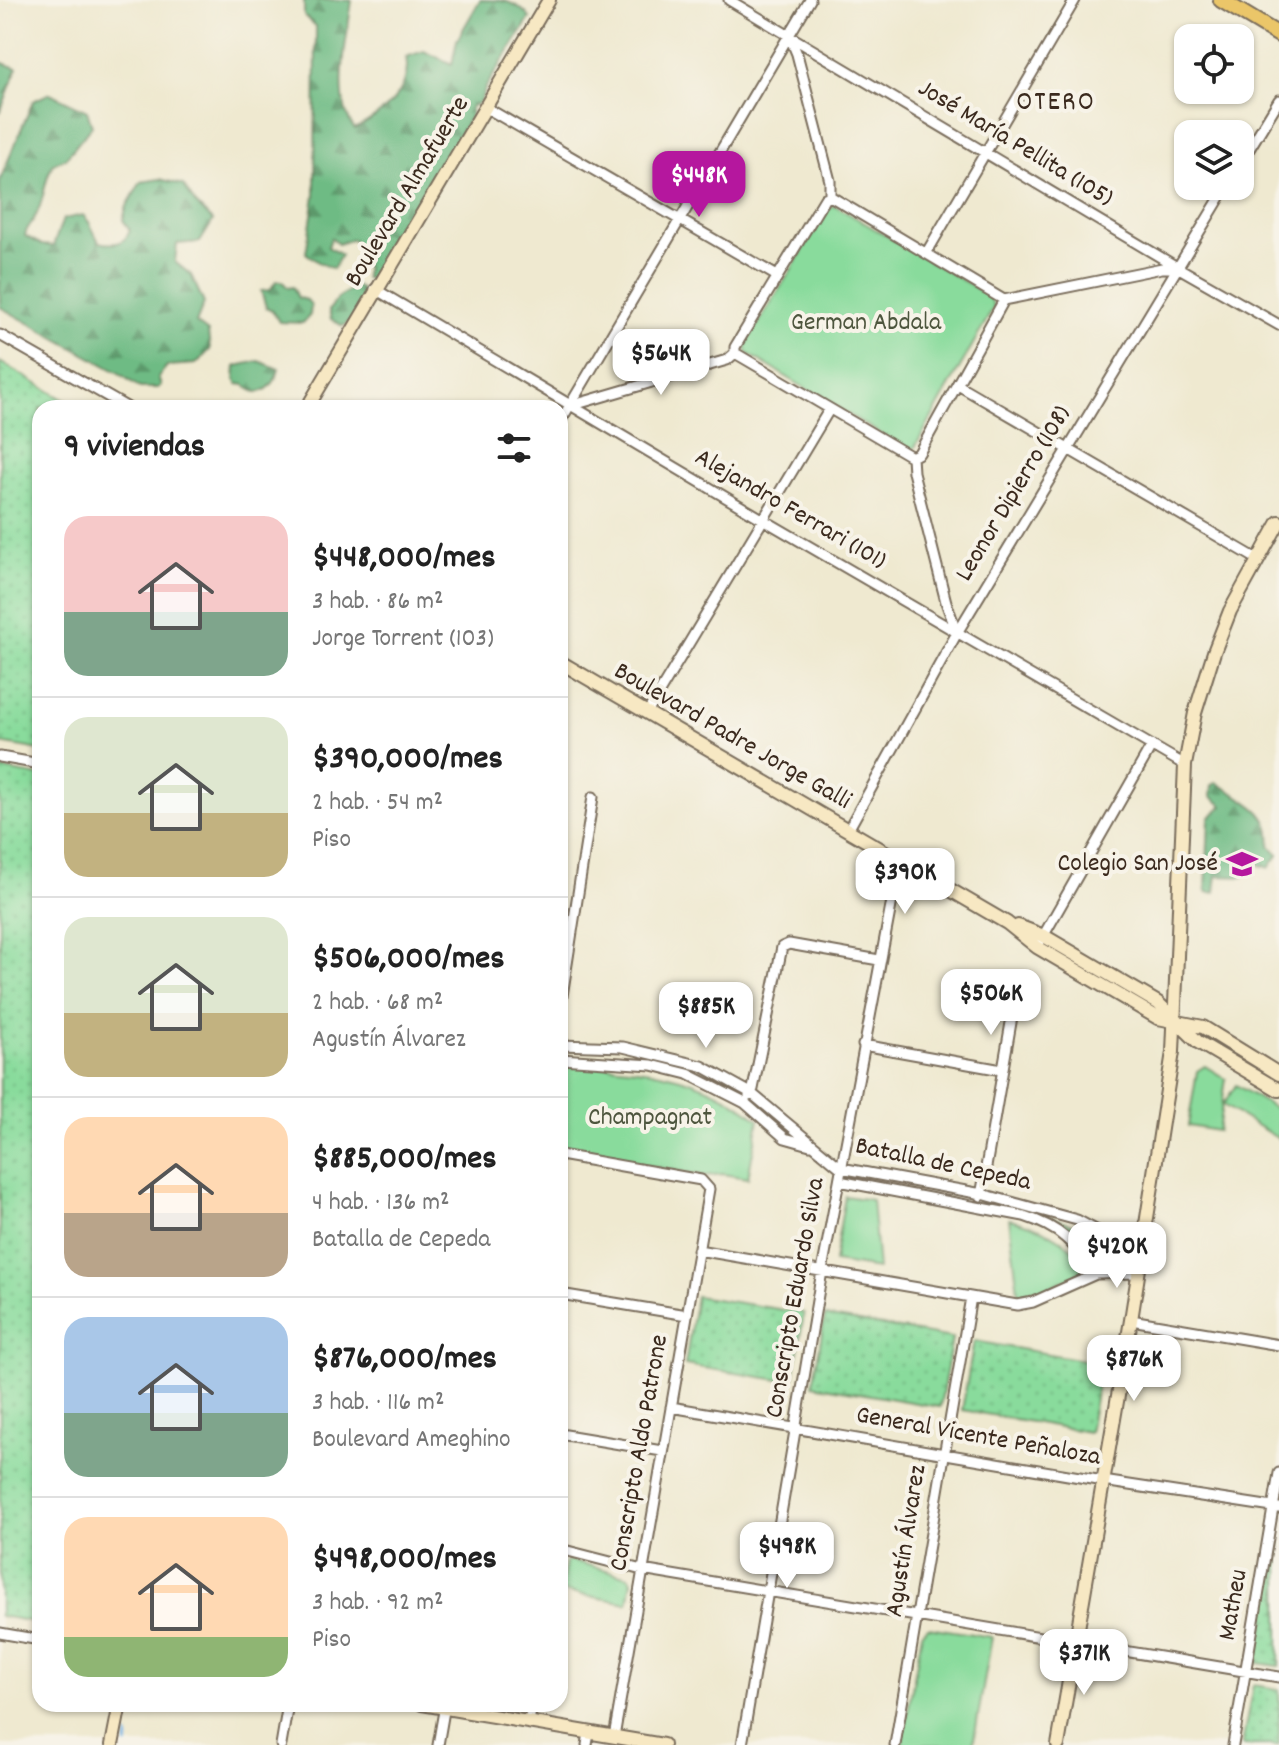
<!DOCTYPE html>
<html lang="es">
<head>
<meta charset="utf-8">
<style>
	:root { --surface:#fff; --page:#f6f6f6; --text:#222; --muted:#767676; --line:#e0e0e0; --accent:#b5179e }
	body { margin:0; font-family:Dekko,sans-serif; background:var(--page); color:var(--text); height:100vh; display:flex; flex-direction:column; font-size:30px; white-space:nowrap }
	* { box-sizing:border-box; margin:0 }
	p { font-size:26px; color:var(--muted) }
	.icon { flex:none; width:44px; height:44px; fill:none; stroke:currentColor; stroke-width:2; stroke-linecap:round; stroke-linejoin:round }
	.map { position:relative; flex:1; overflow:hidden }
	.panel { position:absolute; left:32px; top:400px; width:536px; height:1312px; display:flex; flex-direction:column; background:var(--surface); border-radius:24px; box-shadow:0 2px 6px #0004 }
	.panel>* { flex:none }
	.tools { position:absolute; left:1174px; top:24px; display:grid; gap:16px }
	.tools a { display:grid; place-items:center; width:80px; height:80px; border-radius:16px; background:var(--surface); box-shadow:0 2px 6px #0004; font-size:40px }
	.price { position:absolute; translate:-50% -68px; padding:0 18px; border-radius:16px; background:#fff; color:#222; font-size:26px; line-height:52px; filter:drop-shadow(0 2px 4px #0008) }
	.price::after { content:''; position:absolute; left:50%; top:48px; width:24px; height:18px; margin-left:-12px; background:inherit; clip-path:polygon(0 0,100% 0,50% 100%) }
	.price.current { background:var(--accent); color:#fff }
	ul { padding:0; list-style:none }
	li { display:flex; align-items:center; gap:24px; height:200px; padding:0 32px }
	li+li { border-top:2px solid var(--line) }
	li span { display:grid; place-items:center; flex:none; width:224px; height:160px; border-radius:24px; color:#555 }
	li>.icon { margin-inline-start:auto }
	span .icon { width:96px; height:96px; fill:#fffc; stroke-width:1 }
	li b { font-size:34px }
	h2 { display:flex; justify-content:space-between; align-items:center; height:96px; padding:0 32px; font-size:34px }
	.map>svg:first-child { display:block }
	.grass { fill:url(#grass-dots); stroke:#62825d; stroke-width:2 }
	.forest { fill:url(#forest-firs); stroke:#547251; stroke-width:2 }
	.green { fill:#89db9c; stroke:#62825d; stroke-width:2 }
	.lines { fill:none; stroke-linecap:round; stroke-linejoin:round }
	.stream { stroke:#74b5e8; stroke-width:3 }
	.street-casing { stroke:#7a6d5c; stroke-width:13 }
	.secondary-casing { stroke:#7a6d5c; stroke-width:16 }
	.primary-casing { stroke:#7a6d5c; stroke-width:18 }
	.street { stroke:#fff; stroke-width:9 }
	.secondary { stroke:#f7e8c3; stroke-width:12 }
	.primary { stroke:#ebc669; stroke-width:14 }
	.labels { text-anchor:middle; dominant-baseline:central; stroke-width:8; stroke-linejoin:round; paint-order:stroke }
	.street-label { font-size:26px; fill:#3b2a1e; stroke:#f7f3e8 }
	.park-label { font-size:26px; fill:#4e563e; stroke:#f7f3e8 }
	.poi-label { font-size:26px; fill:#3b2a1e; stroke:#f7f3e8; text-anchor:end }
	.neighbourhood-label { font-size:28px; letter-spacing:2px; fill:#3b2a1e; stroke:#f7f3e8 }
</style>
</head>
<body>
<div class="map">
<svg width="1279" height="1745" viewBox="0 0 1279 1745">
	<defs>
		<pattern id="grass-dots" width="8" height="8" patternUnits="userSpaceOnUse" patternTransform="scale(2)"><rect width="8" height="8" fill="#89db9c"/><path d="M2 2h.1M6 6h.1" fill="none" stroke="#77bc86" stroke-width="1.8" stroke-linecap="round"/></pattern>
		<pattern id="forest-firs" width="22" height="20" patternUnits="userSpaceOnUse" patternTransform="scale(2)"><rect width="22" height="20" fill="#6ebb84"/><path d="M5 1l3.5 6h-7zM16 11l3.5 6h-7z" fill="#5c986b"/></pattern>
	</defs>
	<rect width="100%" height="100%" fill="#f7f3e8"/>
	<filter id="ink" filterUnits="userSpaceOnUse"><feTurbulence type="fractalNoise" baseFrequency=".0125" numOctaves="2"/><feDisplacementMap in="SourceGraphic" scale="16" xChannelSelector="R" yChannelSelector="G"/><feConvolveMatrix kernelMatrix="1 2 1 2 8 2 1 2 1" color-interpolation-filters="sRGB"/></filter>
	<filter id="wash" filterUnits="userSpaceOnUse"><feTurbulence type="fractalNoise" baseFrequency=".006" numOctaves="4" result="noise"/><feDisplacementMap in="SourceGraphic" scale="32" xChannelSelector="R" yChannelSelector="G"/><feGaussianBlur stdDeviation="1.8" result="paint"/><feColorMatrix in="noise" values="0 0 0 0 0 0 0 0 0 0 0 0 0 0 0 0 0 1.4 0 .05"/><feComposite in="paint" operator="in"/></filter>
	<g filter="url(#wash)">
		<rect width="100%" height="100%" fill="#efe9d0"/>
		<!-- grass -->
		<path class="grass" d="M 0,362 L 78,408 L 40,408 L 40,750 L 0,743 Z
			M 0,769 L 40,776 L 40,1623 L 0,1616 Z
			M 696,1296 L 804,1313 L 793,1382 L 685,1365 Z
			M 825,1316 L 952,1338 L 940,1407 L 813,1385 Z
			M 974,1341 L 1101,1363 L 1089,1432 L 962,1410 Z
			M 1279,1541 L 1279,1666 L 1257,1663 Z
			M 1253,1685 L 1279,1689 L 1279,1745 L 1242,1745 Z"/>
		<!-- forest -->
		<path class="forest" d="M 304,0 L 352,0 C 348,34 331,102 355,129 C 382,115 413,91 406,57 L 424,51 L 452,64 L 457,40 L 480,0 C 502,0 516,0 530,18 L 486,87 L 480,102 L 471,107 L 471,115 L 447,157 L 440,161 L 441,165 L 402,234 L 390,237 L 392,252 L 377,281 L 365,278 L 366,258 L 370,252 L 359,247 L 352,239 L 338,244 L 331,238 L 328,247 L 341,255 L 333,269 L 318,262 L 306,253 L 315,196 L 316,26 L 304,16 Z
			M 0,62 L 17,68 L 0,113 Z
			M 50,93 L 87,111 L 92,126 L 66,158 L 53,164 C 43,182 45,202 34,219 C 30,226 26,228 25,236 L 42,245 L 53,246 L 63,219 L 83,215 L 89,222 L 99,242 C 113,245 125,245 130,230 L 123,220 L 127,206 L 141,182 L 160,179 L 183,185 L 195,203 L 213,221 L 200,242 L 177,244 L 175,262 L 191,275 L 204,303 L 196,323 L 208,332 L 210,350 L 196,364 L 167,366 L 158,377 L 161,385 L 158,388 L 140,388 L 119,373 L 0,307 L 0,180 L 33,101 Z
			M 276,281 L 282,281 L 288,288 L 293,287 L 298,298 L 307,300 L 311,305 L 310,315 L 303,323 L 279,322 L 272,310 L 266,307 L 261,291 L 270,290 Z
			M 356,286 L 362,290 C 364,306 357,318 343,326 L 331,319 L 329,310 L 338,298 Z
			M 259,361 L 279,369 C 275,386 260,401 245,385 L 238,384 L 235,380 L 236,366 Z
			M 1216,782 C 1242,800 1275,810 1270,845 L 1278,855 L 1269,868 L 1260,865 L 1255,861 L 1250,861 L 1243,877 L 1217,876 L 1215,892 L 1210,893 L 1206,891 L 1209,818 L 1223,806 L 1211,796 L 1212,786 Z"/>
		<!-- green -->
		<path class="green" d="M 834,205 L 989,296 L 994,307 L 914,449 L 904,448 L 747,353 L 746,344 L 828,209 Z
			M 564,1065 C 633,1064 705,1073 759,1120 L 748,1178 L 723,1174 L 705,1176 L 560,1150 L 560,1067 Z
			M 1205,1066 L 1226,1079 L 1218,1131 L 1188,1126 L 1197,1071 Z
			M 1236,1085 L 1279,1111 L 1279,1139 L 1223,1105 Z
			M 845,1196 L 872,1200 L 878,1269 L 834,1262 Z
			M 997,1204 C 1039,1211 1089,1225 1121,1255 L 1121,1265 L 1114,1269 C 1084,1262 1081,1240 1056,1224 C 1038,1213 1017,1210 996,1206 Z
			M 1009,1219 C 1031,1223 1085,1243 1081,1272 L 1033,1295 L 1019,1299 Z
			M 569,1560 L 629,1576 L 632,1581 L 628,1603 L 561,1591 L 566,1562 Z
			M 928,1627 L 992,1637 L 973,1745 L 902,1745 L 922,1633 Z"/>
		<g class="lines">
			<!-- stream -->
			<path class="stream" d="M 127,1745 L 128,1736"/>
		</g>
	</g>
	<g filter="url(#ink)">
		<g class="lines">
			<defs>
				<path id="street" d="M 729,0 L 1177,267 L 1279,325
					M 789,35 L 797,54 L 830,181 L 830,196
					M 485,107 L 777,276
					M 1240,164 L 1279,100
					M 830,196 L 1004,300
					M 927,252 L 1075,0
					M 375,289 L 764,520 L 1185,765
					M 1004,300 L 1162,268 L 1177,267
					M 0,335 L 128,408
					M 735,353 L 912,457
					M 735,353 L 735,347 L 825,198 L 830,196
					M 958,385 L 1257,559
					M 570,406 L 727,360 L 735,353
					M 560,422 L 810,0
					M 912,457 L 919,453 L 1004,300
					M 912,457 L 913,472 L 946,602 L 957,633
					M 647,713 L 829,410
					M 0,757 L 40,764
					M 848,830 L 957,633 L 1227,186
					M 1037,947 L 1151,747
					M 560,1009 L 593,797
					M 560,1045 L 623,1047 L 702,1066 L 751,1093 L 841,1168 L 982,1194 L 1077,1220 L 1122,1244 L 1137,1273 L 1096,1274 L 1033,1302 L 1017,1305 L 698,1250
					M 863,1045 L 1002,1070
					M 560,1059 L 652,1065 L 688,1074 L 745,1103 L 785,1138 L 810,1145
					M 749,1096 L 753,1089 L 782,947 L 789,944 L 879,960
					M 560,1155 L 701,1180 L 709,1189 L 614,1737
					M 839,1181 L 1024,1216 C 1062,1228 1073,1243 1096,1274
					M 981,1196 L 1013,1011
					M 560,1294 L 687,1315
					M 1131,1320 L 1279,1345
					M 671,1407 L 1103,1481 L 1279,1508
					M 560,1434 L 662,1451
					M 560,1549 L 642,1570 L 1279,1677
					M 0,1633 L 40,1640
					M 529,1722 L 532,1704
					M 281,1745 L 288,1704
					M 438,1745 L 445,1705
					M 587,1745 L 589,1733
					M 742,1745 L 822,1271 L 897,874 L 903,862
					M 895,1745 L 971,1297
					M 1233,1745 L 1279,1473"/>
				<path id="secondary" d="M 307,408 L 549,0
					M 560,662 L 1007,923 L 1037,947 L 1158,1018 L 1203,1027 L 1279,1074
					M 1018,926 L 1044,936 L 1158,1003 L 1198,1042 L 1279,1090
					M 422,1704 L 663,1745
					M 112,1745 L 120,1704
					M 1058,1745 L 1131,1320 L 1173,1052 L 1185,765 L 1195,713 L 1214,652 L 1230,611 L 1279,522"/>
				<path id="primary" d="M 1221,0 L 1279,35"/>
			</defs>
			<!-- street casing -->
			<use href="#street" class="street-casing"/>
			<!-- secondary casing -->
			<use href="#secondary" class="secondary-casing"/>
			<!-- primary casing -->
			<use href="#primary" class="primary-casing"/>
			<!-- street -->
			<use href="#street" class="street"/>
			<!-- secondary -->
			<use href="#secondary" class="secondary"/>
			<!-- primary -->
			<use href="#primary" class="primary"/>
		</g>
	</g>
	<!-- icons -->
	<defs>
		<symbol id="school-bare" viewBox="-9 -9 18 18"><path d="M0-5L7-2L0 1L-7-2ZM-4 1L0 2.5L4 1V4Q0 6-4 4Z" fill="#b5179e" stroke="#f7f3e8" stroke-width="2.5" paint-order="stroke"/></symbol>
	</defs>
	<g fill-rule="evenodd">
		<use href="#school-bare" x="1220" y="842" width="44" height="44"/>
	</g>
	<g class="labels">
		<!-- street labels -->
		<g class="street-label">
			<text transform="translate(1015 144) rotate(31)">José María Pellita (105)</text>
			<text transform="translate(408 192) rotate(-59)">Boulevard Almafuerte</text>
			<text transform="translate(1014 494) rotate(-59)">Leonor Dipierro (108)</text>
			<text transform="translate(790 510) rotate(30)">Alejandro Ferrari (101)</text>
			<text transform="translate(732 737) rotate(30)">Boulevard Padre Jorge Galli</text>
			<text transform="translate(943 1165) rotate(12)">Batalla de Cepeda</text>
			<text transform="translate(796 1298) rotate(-80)">Conscripto Eduardo Silva</text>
			<text transform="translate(978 1437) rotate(10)">General Vicente Peñaloza</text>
			<text transform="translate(640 1453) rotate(-80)">Conscripto Aldo Patrone</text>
			<text transform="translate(907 1541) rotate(-81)">Agustín Álvarez</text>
			<text transform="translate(1234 1605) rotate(-80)">Matheu</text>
		</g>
		<!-- park labels -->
		<g class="park-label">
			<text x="866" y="323">German Abdala</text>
			<text x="650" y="1118">Champagnat</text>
		</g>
		<!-- poi labels -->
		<g class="poi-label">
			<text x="1218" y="864">Colegio San José</text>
		</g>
		<!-- neighbourhood labels -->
		<g class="neighbourhood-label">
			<text x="1056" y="104">OTERO</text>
		</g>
	</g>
</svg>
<div class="tools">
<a><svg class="icon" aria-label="locate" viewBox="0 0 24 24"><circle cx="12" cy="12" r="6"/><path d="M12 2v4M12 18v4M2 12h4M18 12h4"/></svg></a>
<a><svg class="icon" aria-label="layers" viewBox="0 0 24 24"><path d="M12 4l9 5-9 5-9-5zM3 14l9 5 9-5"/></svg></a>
</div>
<b class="price current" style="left:699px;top:219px">$448K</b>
<b class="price" style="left:661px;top:397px">$564K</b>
<b class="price" style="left:905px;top:916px">$390K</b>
<b class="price" style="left:991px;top:1037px">$506K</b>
<b class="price" style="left:706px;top:1050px">$885K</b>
<b class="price" style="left:1117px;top:1290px">$420K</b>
<b class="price" style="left:1134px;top:1403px">$876K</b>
<b class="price" style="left:787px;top:1590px">$498K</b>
<b class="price" style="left:1084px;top:1697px">$371K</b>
<section class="panel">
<h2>9 viviendas<svg class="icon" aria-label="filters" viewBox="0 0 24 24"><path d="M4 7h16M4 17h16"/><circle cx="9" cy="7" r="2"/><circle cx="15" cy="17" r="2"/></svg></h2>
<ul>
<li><span style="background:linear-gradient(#f6c9c9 60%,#7fa58c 0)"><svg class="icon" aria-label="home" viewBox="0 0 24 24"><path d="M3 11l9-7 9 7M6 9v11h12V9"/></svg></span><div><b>$448,000/mes</b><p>3 hab. · 86 m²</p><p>Jorge Torrent (103)</p></div></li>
<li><span style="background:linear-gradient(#dfe7d0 60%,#c2b280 0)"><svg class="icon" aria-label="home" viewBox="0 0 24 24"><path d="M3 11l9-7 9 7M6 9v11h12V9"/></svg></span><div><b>$390,000/mes</b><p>2 hab. · 54 m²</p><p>Piso</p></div></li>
<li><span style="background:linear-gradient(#dfe7d0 60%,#c2b280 0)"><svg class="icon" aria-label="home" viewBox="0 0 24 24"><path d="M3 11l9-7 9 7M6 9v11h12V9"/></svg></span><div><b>$506,000/mes</b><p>2 hab. · 68 m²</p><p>Agustín Álvarez</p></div></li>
<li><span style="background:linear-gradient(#ffd9b3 60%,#b9a48a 0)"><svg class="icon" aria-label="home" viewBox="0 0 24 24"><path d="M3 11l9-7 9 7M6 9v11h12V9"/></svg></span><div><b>$885,000/mes</b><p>4 hab. · 136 m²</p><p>Batalla de Cepeda</p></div></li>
<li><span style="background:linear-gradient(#a9c7e8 60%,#7fa58c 0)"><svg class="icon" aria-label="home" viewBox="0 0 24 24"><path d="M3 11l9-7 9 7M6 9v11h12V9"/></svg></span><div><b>$876,000/mes</b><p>3 hab. · 116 m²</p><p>Boulevard Ameghino</p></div></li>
<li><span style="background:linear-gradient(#ffd9b3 75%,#8fb573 0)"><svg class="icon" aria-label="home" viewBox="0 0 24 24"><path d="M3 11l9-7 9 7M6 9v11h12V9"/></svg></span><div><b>$498,000/mes</b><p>3 hab. · 92 m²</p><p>Piso</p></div></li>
</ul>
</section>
</div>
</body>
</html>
